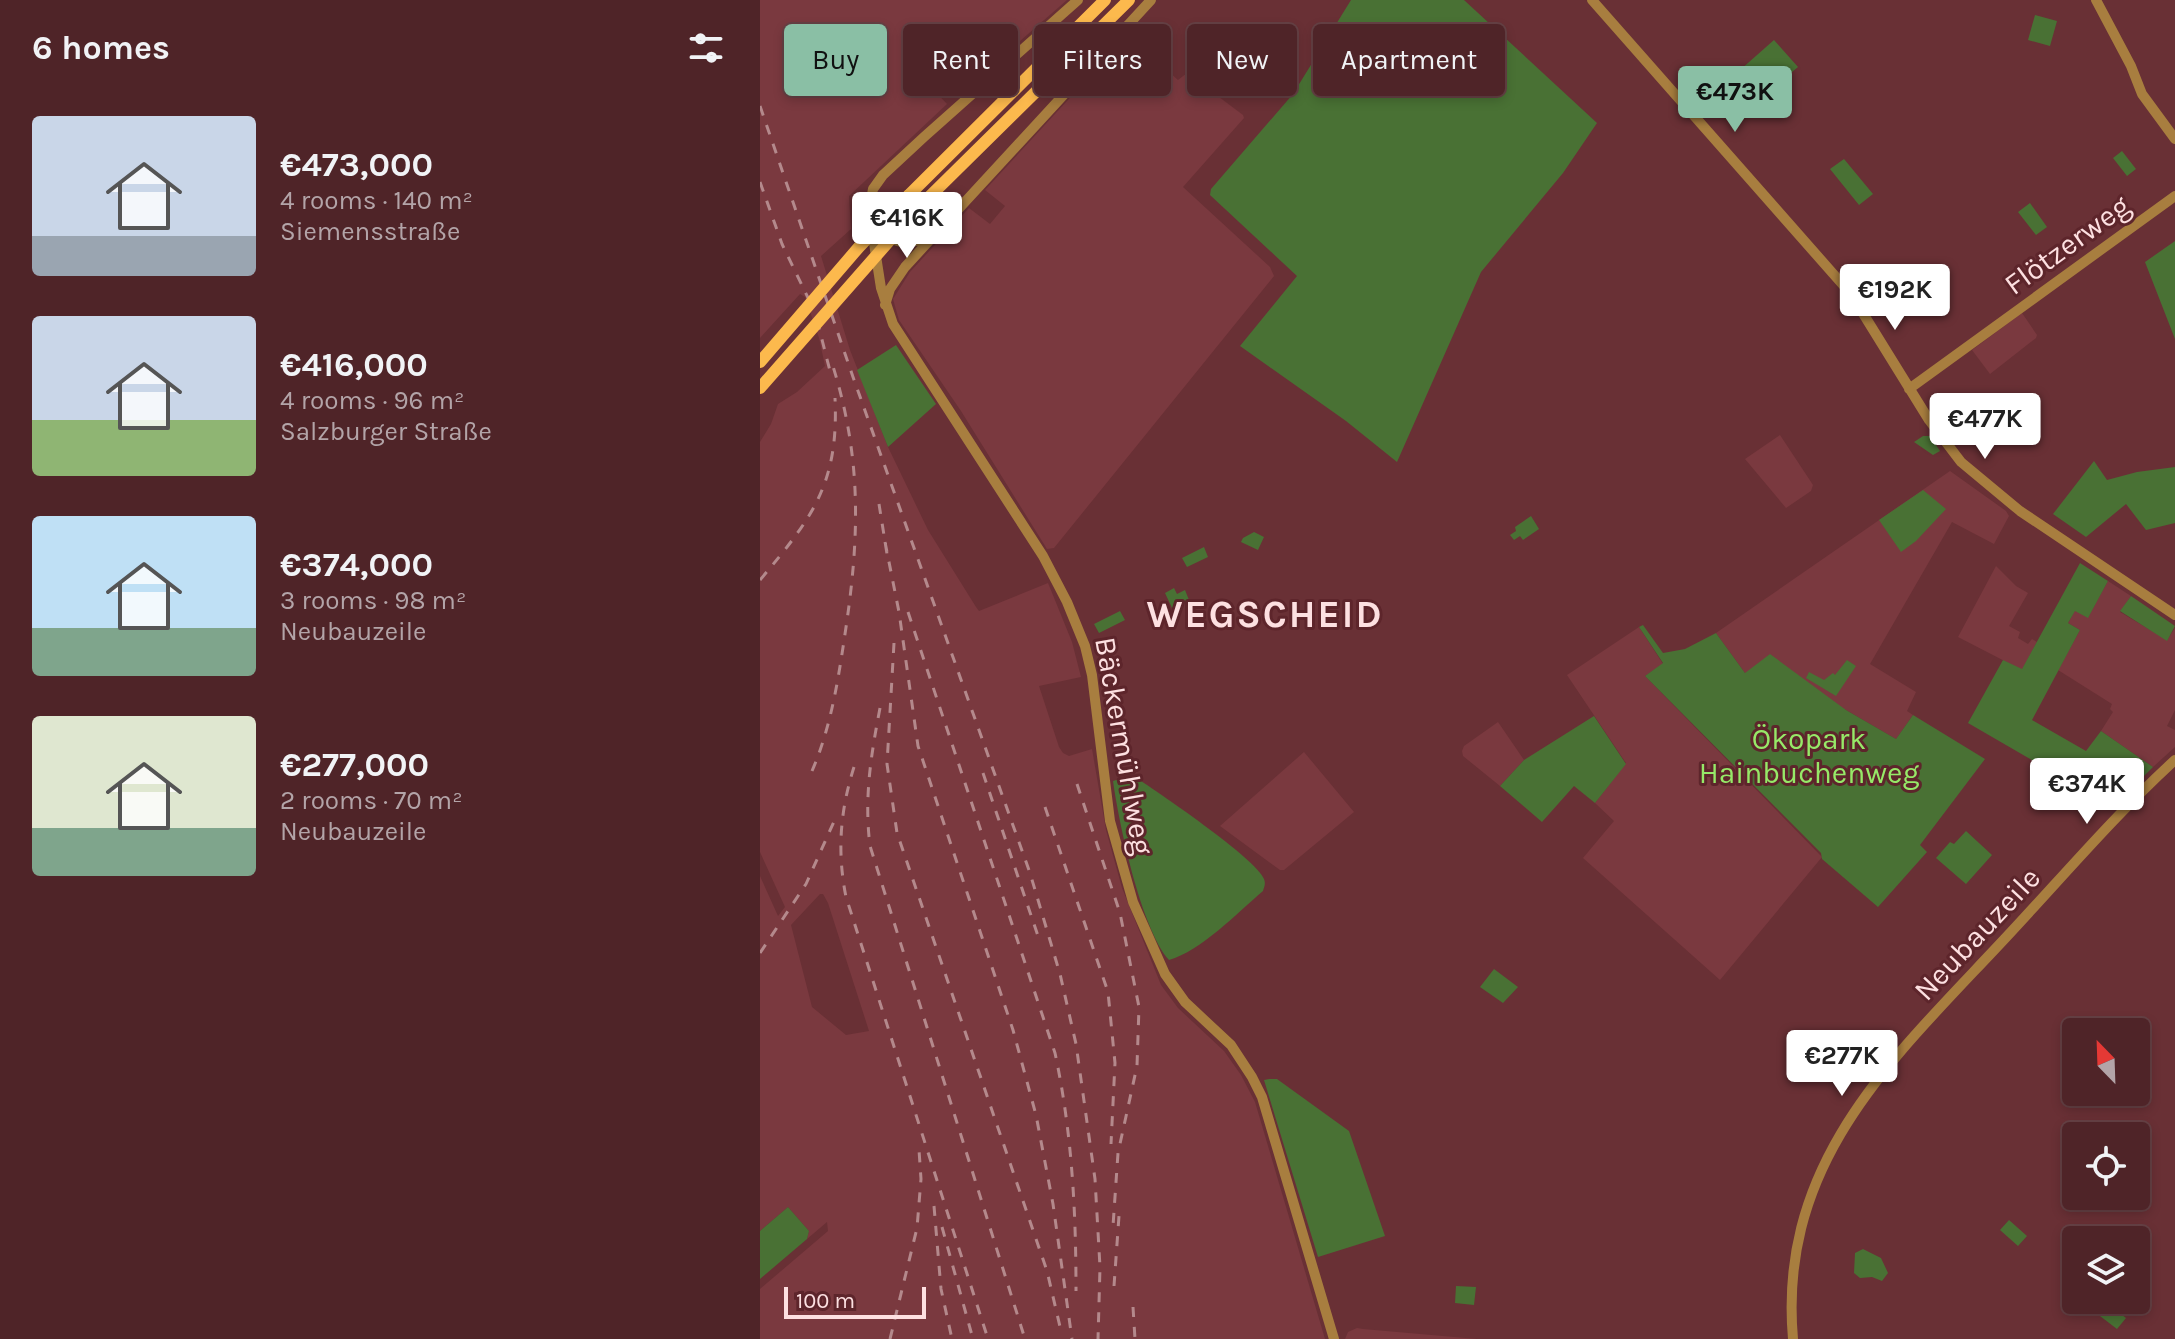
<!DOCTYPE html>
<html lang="en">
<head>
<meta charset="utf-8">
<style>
	:root { --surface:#4f2428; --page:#552c30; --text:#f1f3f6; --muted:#b3a4a8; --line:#664145; --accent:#8abfa5 }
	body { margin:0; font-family:Karla,sans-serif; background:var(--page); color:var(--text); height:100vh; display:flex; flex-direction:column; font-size:30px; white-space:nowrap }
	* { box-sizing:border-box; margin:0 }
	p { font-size:26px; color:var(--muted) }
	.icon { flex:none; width:44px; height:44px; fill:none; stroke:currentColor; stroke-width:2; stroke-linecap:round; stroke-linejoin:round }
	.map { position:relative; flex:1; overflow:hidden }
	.side { display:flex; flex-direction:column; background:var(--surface); width:760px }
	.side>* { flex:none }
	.top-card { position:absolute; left:24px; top:24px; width:760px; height:72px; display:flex; gap:16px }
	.needle { width:52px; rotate:337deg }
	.controls { position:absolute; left:1302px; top:1018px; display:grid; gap:16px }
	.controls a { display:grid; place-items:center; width:88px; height:88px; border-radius:8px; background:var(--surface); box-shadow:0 4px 12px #0003,0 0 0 2px var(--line); font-size:40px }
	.scale { position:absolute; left:24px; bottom:20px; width:142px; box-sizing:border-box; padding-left:8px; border:4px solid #fde0e1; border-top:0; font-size:22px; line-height:28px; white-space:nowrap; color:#fde0e1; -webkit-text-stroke:6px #5d252b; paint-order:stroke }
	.price { position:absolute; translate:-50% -68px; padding:0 18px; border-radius:8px; background:#fff; color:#222; font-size:26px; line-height:52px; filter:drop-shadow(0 2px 4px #0008) }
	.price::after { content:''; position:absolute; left:50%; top:48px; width:24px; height:18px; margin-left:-12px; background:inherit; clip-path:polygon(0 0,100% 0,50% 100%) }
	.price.selected { background:var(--accent); color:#111 }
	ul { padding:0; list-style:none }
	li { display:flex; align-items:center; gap:24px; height:200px; padding:0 32px }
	li span { display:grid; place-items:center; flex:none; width:224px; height:160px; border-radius:8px; color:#555 }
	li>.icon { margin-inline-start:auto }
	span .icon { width:96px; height:96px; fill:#fffc; stroke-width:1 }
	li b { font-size:34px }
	h2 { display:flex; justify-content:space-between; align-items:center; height:96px; padding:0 32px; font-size:34px }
	.chip { padding:0 28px; border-radius:8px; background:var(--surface); box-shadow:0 4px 12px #0003,0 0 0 2px var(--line); font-size:28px; line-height:72px }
	.chip.selected { background:var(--accent); color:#111 }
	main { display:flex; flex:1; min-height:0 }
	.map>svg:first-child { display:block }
	.built { fill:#7a393f; fill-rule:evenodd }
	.green { fill:#497134 }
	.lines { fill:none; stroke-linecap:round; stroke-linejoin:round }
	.tertiary { stroke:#a87e3f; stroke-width:10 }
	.primary { stroke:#fcb94d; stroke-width:12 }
	.rail { stroke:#b4898c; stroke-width:3; stroke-dasharray:10 10; stroke-linecap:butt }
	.primary-bridge { stroke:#fcb94d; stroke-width:12 }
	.labels { text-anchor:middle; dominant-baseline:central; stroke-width:6; stroke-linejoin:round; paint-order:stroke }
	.street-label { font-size:30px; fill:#fde0e1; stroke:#5d252b }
	.park-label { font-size:30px; fill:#96e968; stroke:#5d252b }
	.district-label { font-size:38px; font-weight:bold; letter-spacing:2px; fill:#fde0e1; stroke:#5d252b }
</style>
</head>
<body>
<main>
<section class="side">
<h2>6 homes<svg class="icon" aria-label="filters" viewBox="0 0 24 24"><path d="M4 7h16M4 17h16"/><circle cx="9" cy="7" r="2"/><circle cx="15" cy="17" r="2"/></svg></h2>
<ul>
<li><span style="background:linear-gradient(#c9d6e8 75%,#9aa5b1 0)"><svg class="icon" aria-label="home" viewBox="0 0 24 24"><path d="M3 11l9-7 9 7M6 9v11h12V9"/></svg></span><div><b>€473,000</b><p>4 rooms · 140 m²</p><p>Siemensstraße</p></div></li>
<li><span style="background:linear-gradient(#c9d6e8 65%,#8fb573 0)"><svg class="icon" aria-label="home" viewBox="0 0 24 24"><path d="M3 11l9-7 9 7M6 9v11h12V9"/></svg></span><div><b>€416,000</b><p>4 rooms · 96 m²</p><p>Salzburger Straße</p></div></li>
<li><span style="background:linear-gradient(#bfe0f5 70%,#7fa58c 0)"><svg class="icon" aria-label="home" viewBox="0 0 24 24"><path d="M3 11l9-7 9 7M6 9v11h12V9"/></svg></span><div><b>€374,000</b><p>3 rooms · 98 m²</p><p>Neubauzeile</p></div></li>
<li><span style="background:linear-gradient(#dfe7d0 70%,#7fa58c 0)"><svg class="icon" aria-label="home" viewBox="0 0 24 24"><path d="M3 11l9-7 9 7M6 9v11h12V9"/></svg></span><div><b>€277,000</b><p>2 rooms · 70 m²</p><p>Neubauzeile</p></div></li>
</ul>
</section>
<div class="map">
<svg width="1415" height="1339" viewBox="0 0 1415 1339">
	<rect width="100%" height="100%" fill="#693035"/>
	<!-- built -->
	<path class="built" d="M 0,0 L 307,0 L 212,83 L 200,70 L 189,75 L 182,69 L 167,83 L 187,104 L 89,196 L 91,229 L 61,256 L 90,350 L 128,447 L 168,530 L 216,607 L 219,611 L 288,583 L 312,642 L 321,677 L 279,686 L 299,747 L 303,753 L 309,756 L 332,749 L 346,830 L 362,888 L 401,985 L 418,1008 L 464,1051 L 481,1075 L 495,1102 L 565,1339 L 0,1339 L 0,1289 L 68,1231 L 67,1222 L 47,1239 L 49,1231 L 28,1207 L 0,1231 L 0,876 L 18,916 L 25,907 L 0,852 L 0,442 L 11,424 L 18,404 L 37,392 L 65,366 L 59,338 L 45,297 L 40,294 L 0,338 ZM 60,894 L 63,894 L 68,903 L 109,1031 L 86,1035 L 52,1007 L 31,925 Z
		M 373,39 L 418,80 L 427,73 L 483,115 L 484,118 L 423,187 L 510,267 L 514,276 L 294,548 L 287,549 L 201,411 L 139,320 L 133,299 L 150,272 L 209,208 L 230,224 L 245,206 L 225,190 L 319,88 L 325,91 Z
		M 1262,313 L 1277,335 L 1276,338 L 1230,374 L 1212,350 Z
		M 1020,435 L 1053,485 L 1051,491 L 1026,508 L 985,459 Z
		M 1190,471 L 1246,511 L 1249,516 L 1234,544 L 1192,522 L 1110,664 L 1156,692 L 1147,711 L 1153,715 L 1136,739 L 1086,710 L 985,673 L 956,633 Z
		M 1236,566 L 1256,586 L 1268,593 L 1249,626 L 1260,632 L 1258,638 L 1268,644 L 1272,639 L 1277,642 L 1262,670 L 1198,637 Z
		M 1348,581 L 1371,596 L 1360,612 L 1407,640 L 1415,628 L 1415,710 L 1407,726 L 1415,730 L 1415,747 L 1393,767 L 1341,731 L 1353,712 L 1350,709 L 1352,704 L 1298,670 L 1320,630 L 1308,623 L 1315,610 L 1328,617 Z
		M 879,627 L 903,664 L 885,676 L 1062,857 L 960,980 L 823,858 L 854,821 L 835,803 L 866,763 L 807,675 Z
		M 738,722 L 764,760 L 740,786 L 703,756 L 702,751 L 704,746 Z
		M 544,752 L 594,812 L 524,870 L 520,870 L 460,826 Z
		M 597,1328 L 603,1329 L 717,1339 L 585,1339 L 588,1332 Z"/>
	<!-- green -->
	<path class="green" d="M 591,0 L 704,0 L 837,123 L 803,173 L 721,272 L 637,462 L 586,421 L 480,346 L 537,276 L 450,195 L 451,189 L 533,94 Z
		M 1275,15 L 1297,21 L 1290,46 L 1268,40 Z
		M 1014,40 L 1038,67 L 1004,96 L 980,70 Z
		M 1362,151 L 1376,169 L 1367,176 L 1353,158 Z
		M 1084,159 L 1113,194 L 1099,205 L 1070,169 Z
		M 1270,203 L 1287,227 L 1276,235 L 1258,212 Z
		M 1415,241 L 1415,339 L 1385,262 Z
		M 136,345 L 176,404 L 128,447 L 97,370 Z
		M 1163,436 L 1170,436 L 1180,451 L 1173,455 L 1154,442 Z
		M 1334,461 L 1347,480 L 1377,472 L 1415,467 L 1415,523 L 1386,530 L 1366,504 L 1326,537 L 1293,514 Z
		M 1163,490 L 1186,509 L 1156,541 L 1141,552 L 1119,520 Z
		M 771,516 L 779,529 L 763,540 L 760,536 L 754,540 L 750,535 L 756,531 L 755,527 Z
		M 494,532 L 504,537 L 498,550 L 481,542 L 483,538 Z
		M 444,547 L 448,557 L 427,567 L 422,558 Z
		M 1320,563 L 1348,581 L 1328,618 L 1315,611 L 1308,623 L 1320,630 L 1272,720 L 1326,751 L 1341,731 L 1393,767 L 1353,807 L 1208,723 L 1243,660 L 1262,669 Z
		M 414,588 L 417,594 L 425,590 L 429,600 L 412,608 L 405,593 Z
		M 1371,596 L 1415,626 L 1407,641 L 1360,611 Z
		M 360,611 L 365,620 L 339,633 L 334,624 Z
		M 883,625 L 903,653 L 925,649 L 956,633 L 985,673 L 1010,654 L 1086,710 L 1136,739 L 1153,715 L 1225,759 L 1160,845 L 1167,852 L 1118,907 L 1062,859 L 1061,853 L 885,676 L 903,663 L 879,627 Z
		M 1087,660 L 1096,666 L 1076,696 L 1046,678 L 1049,672 L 1064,680 L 1073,673 L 1075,675 Z
		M 834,716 L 866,764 L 835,803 L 814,786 L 782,822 L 740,786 L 764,760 Z
		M 372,775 C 395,790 497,859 504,879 C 506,884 504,887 503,891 C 477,913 441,951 409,960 C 381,928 359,824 353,781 Z
		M 1206,831 L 1232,855 L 1206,884 L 1176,858 L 1190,842 L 1194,844 Z
		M 734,969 L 758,987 L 743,1003 L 720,987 Z
		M 509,1079 L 517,1079 L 589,1131 L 625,1236 L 558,1257 L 504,1080 Z
		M 28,1207 L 49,1231 L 47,1239 L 0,1279 L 0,1231 Z
		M 1249,1220 L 1267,1236 L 1258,1246 L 1240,1230 Z
		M 1103,1249 L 1121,1258 L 1128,1273 L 1122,1281 L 1112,1277 L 1100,1278 L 1094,1273 L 1095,1253 Z
		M 696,1286 L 716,1287 L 714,1305 L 695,1303 Z
		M 1349,1305 L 1366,1318 L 1357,1329 L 1340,1316 Z"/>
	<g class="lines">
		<!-- tertiary -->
		<path class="tertiary" d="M 318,0 L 164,137 L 123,175 L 113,189 L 109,211 L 121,288 L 133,324 L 283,556 L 307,602 L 325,646 L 332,675 L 350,821 L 373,902 L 405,974 L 425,1002 L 471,1045 L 492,1077 L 502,1097 L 574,1339
			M 832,0 L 1091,294 L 1169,420 L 1201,462 L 1260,511 L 1415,615
			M 1336,0 L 1371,66 L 1382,94 L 1415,139
			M 114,223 C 130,245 149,247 172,235
			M 125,305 L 130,289 L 145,267 L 391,0
			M 1149,389 L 1415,196
			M 1033,1339 C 1017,1157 1139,1053 1251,932 C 1305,874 1357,813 1415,760"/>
		<!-- primary -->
		<path class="primary" d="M 149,195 L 345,0
			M 159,207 L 369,0"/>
		<!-- rail -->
		<path class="rail" d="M 0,106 L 93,377 L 270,873 L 300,974 L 316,1044 L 335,1179 L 340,1267 L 338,1339
			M 0,182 L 22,244 L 53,308
			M 57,320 L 70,371
			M 119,504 L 127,554
			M 125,542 L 139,612 L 158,746 L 253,1030 L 276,1115 L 293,1204 L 312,1339
			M 0,580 C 52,518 79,484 75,398
			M 148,612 L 295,1053 C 312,1132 316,1211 316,1291
			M 134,643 L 127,764 L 137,833 L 287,1271 L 301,1331
			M 120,708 C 111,755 104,797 110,846 L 265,1339
			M 94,767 C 80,811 77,852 86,897 L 228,1339
			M 52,771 C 71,727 78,681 85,634 C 100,535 102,456 71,360
			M 223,773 L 278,936
			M 317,784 L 360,913 L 379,1007 L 377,1066 L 358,1153 L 353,1226
			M 285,807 L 348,992 L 355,1063 L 351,1144
			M 0,953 L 46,884 L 76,817
			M 174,1206 L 181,1289 L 192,1339
			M 182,1227 L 213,1339
			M 354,1286 L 359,1216
			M 373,1307 L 375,1339
			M 130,1339 L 157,1228 L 161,1179 L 159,1150"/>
		<!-- primary-bridge -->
		<path class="primary-bridge" d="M 0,362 L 99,247 L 149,195
			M 0,388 L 159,207"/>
	</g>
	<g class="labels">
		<!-- street labels -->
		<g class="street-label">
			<text transform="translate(1307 245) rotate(-36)">Flötzerweg</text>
			<text transform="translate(364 746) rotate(80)">Bäckermühlweg</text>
			<text transform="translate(1217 934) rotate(-47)">Neubauzeile</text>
		</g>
		<!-- park labels -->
		<g class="park-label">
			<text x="1049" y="739">Ökopark<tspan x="1049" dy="34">Hainbuchenweg</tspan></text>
		</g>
		<!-- district labels -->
		<g class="district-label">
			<text x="505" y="614">WEGSCHEID</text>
		</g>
	</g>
</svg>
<div class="controls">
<a><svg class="needle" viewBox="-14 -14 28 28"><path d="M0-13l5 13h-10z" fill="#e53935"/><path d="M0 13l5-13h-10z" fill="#b3a4a8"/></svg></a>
<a><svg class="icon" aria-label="locate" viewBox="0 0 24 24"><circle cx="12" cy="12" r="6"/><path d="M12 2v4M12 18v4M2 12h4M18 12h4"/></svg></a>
<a><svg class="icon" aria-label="layers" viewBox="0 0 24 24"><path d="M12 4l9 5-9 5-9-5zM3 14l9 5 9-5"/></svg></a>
</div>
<div class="scale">100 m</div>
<b class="price selected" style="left:975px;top:134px">€473K</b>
<b class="price" style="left:147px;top:260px">€416K</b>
<b class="price" style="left:1135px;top:332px">€192K</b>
<b class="price" style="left:1225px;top:461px">€477K</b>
<b class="price" style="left:1327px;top:826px">€374K</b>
<b class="price" style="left:1082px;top:1098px">€277K</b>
<div class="top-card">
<a class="chip selected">Buy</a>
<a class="chip">Rent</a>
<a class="chip">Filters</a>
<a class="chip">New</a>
<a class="chip">Apartment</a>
</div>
</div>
</main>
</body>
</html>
